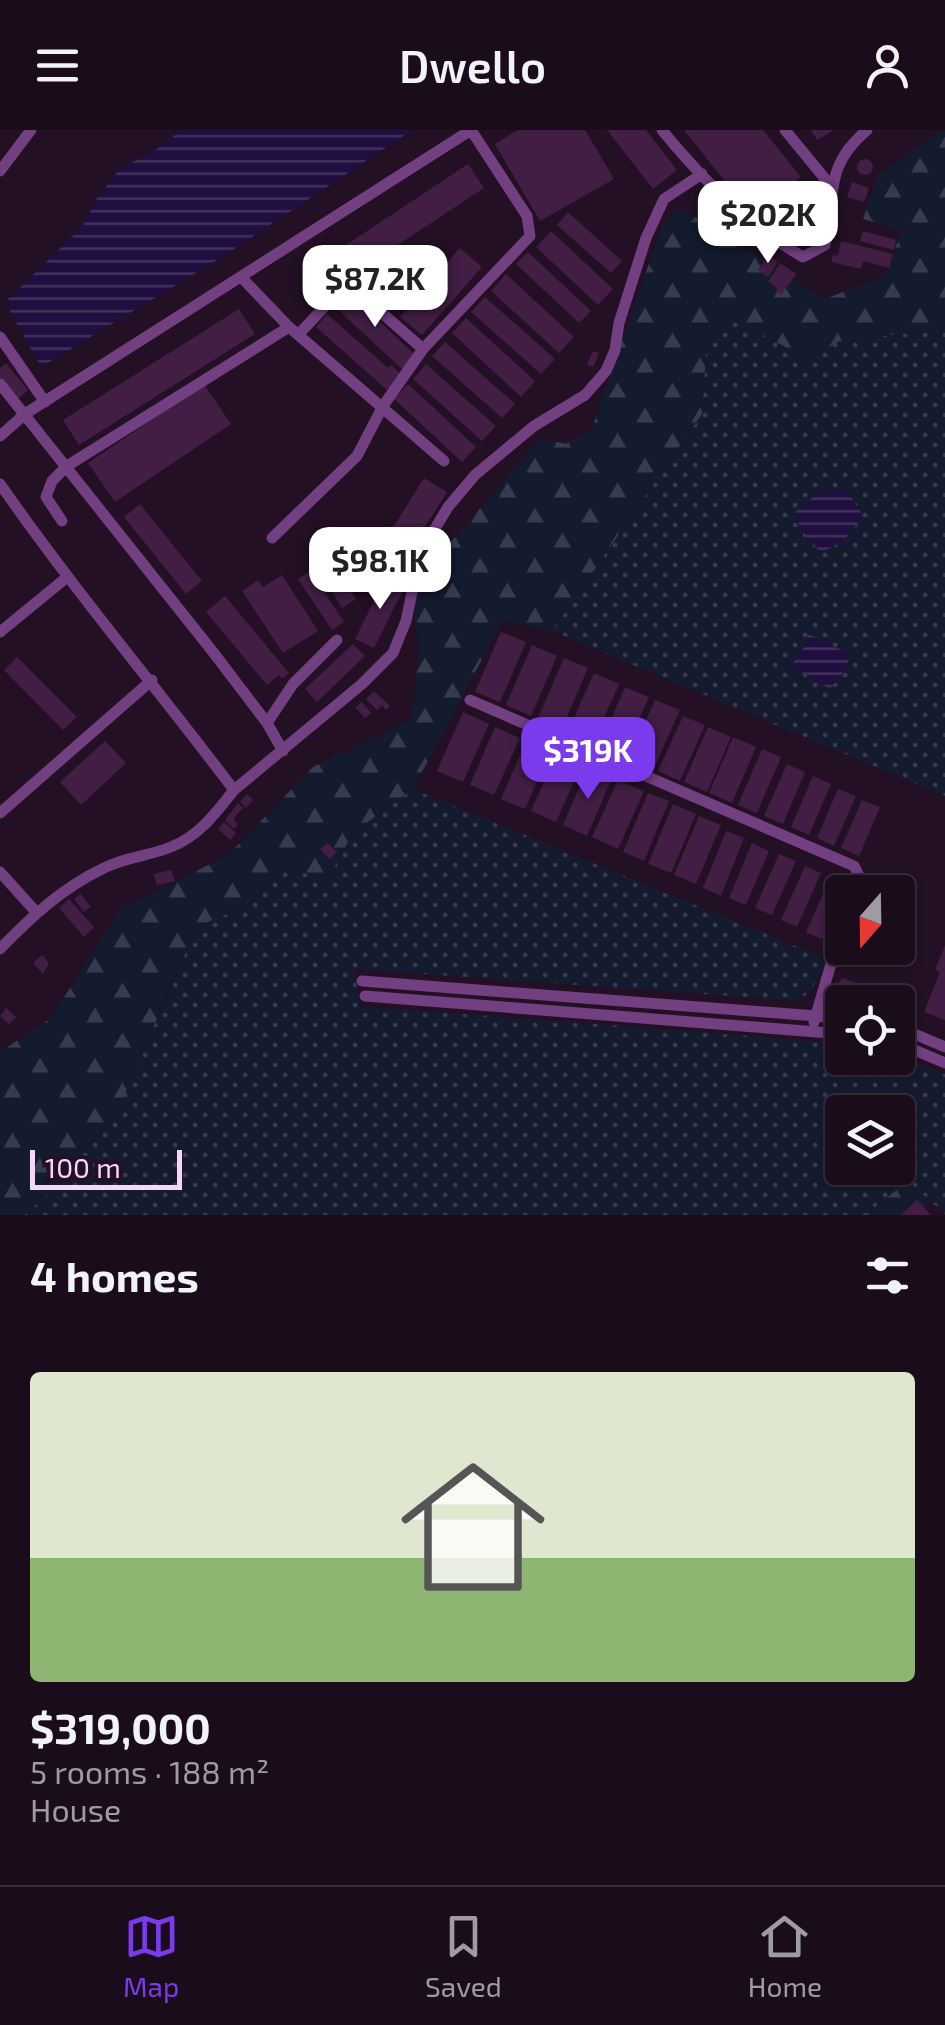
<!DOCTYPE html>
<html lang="en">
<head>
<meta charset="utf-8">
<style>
	:root { --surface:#1a0c1b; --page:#231524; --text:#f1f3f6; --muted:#9f9ba3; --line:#382c3a; --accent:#7c3aed }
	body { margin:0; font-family:"Exo 2",sans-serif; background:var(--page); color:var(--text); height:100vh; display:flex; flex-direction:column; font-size:38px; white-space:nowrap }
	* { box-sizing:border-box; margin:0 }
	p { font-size:32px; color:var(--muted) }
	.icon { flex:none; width:55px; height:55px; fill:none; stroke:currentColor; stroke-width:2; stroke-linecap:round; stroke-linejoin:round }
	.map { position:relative; height:1085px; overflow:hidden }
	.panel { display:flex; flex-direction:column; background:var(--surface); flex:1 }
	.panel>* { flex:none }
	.needle { width:65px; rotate:200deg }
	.tools { position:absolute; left:825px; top:745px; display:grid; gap:20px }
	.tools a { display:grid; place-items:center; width:90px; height:90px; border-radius:10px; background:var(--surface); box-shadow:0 2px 8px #0004,0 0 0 2px var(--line); font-size:50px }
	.scale { position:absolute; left:30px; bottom:25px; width:152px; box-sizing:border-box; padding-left:10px; border:5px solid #f7d6fc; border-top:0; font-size:28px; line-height:35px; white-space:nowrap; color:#f7d6fc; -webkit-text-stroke:8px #231024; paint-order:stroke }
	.price { position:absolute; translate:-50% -85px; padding:0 22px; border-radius:20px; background:#fff; color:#222; font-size:32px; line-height:65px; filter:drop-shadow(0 2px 5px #0008) }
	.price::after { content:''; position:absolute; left:50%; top:60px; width:30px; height:22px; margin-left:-15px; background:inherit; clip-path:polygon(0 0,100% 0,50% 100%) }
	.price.current { background:var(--accent); color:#fff }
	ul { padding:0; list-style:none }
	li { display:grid; align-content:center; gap:20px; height:530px; padding:0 30px }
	li span { display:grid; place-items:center; height:310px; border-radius:10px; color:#555 }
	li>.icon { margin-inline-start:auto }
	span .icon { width:180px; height:180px; fill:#fffc; stroke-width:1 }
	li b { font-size:42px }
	h2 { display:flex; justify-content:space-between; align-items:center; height:120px; padding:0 30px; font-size:42px }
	header { display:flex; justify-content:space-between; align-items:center; height:130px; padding:0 30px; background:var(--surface); font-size:45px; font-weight:600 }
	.dock { display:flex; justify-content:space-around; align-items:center; height:140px; border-top:2px solid var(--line); background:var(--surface); font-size:28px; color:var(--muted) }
	.dock a { display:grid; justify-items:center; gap:5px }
	.dock .current { color:var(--accent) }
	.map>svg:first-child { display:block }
	.grass { fill:url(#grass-dots); fill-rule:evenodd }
	.forest { fill:url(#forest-firs) }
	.water { fill:url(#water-rules) }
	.building { fill:#421e44 }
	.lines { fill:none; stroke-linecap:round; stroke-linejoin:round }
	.minor { stroke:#723f80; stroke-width:11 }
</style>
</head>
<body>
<header><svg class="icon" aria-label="menu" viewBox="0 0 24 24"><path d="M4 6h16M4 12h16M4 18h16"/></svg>Dwello<svg class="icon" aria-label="person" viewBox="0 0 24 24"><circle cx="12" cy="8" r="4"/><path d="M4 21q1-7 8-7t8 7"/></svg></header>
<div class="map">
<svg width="945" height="1085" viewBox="0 0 945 1085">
	<defs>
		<pattern id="grass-dots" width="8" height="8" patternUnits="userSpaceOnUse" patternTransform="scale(2.5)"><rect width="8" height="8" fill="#141b2e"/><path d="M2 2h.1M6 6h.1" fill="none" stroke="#373b4d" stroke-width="1.8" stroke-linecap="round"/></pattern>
		<pattern id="forest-firs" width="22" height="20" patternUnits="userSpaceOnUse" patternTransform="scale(2.5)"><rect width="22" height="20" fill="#141b2e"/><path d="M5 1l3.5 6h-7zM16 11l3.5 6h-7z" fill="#373b4d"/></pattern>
		<pattern id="water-rules" width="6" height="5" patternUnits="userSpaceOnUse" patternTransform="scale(2.5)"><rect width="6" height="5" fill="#210e40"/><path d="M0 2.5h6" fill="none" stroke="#42305c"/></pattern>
	</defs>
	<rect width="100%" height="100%" fill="#231024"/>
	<!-- grass -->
	<path class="grass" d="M 733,188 L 807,229 L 840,211 L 945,199 L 945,666 L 552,501 L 701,284 L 706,211 ZM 806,514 L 830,558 L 791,536 Z
		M 413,659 L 827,829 L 811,861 L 798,871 L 354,839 L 360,876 L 842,913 L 842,928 L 898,928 L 898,924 L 945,944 L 945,1084 L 908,1051 L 865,1085 L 24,1085 L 52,1061 L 163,879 L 196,797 L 255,772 L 281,733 L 326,752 L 353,703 ZM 842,982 L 898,982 L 898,1038 L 842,1038 Z"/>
	<!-- forest -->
	<path class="forest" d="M 942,0 L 945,0 L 945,199 L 840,211 L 807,229 L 733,188 L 707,211 L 702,284 L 552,501 L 503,490 L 413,659 L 353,703 L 326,752 L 281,733 L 255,772 L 196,797 L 118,980 L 52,1061 L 24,1085 L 0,1085 L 0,922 L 50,889 L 122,777 L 227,726 L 313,637 L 411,589 L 419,525 L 411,458 L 541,308 L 566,314 L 592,298 L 662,96 L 681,78 L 825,169 L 884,146 L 902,101 L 863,89 L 878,45 Z
		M 908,1051 L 930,1071 L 914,1085 L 865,1085 Z"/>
	<!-- water -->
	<path class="water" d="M 182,0 L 412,0 L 222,127 L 41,237 L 5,172 L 83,96 L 95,71 L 120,38 L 153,22 Z
		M 834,359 L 850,365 L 862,384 C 851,405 842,415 820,422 L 801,399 L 794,383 L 813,367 Z
		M 808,504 L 848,523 L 848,536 L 830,559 L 791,536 L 806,514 Z"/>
	<!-- building -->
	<path class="building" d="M 518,0 L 585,0 L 614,49 L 540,91 L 495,14 Z
		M 607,0 L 646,0 L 677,40 L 653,59 Z
		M 684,0 L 763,0 L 801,47 L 752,85 Z
		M 811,0 L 834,0 L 817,10 Z
		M857 37a8 8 0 1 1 16 0a8 8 0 1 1-16 0Z
		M 468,34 L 484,58 L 334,157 L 319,133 Z
		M 852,52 L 869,58 L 864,72 L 847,67 Z
		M 796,60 L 814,81 L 781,108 L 764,86 Z
		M 568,82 L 622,131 L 611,143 L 557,95 Z
		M 551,101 L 613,159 L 598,175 L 536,117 Z
		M 863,101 L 896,110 L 894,120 L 860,111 Z
		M 841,111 L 893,124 L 889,138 L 863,131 L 861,139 L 831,132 L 833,125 L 838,126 Z
		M 460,118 L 482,137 L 422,205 L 400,187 Z
		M 528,122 L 591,181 L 579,193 L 516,134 Z
		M 768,125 L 778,132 L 768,147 L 758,140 Z
		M 780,133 L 796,144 L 781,165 L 775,161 L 778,158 L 768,152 Z
		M 506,144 L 574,207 L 559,223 L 491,161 Z
		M 348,161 L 415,225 L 403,240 L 334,176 Z
		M 485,167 L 555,229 L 541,244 L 471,182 Z
		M 239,179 L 255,204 L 79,315 L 63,290 Z
		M 327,184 L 388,238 L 391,235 L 401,244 L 387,260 L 316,197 Z
		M 466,188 L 535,251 L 521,267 L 452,203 Z
		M 445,212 L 515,274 L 502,288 L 432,226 Z
		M 593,221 L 599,223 L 593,237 L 587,235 Z
		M 6,233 L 28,260 L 18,269 L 0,248 L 0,238 Z
		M 426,234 L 496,296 L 482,311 L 413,249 Z
		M 204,254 L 231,294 L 115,372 L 88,333 Z
		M 408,254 L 476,317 L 462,332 L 394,269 Z
		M 424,348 L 447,362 L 398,440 L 375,426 Z
		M 140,374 L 202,451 L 186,464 L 124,387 Z
		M 336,438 L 356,469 L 342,478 L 323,446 Z
		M 310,441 L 344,492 L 332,500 L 298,449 Z
		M 282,445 L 318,501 L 283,523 L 242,461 L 258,450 L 263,457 Z
		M 386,447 L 405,456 L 374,518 L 355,509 Z
		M 225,466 L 289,543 L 282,549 L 279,545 L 267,555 L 206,482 Z
		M 501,502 L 526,512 L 500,572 L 475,562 Z
		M 353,514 L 365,526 L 317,572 L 305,559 Z
		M 532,515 L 557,526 L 531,586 L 506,575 Z
		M 17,527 L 77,587 L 63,600 L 4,540 Z
		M 564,528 L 588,538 L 562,598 L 538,588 Z
		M 594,543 L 619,554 L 593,612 L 568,601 Z
		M 625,557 L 649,567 L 624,625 L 600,615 Z
		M 374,561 L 390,576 L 386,580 L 382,575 L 377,580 L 366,569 Z
		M 655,570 L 680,580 L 654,638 L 630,627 Z
		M 362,572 L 371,583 L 365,588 L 355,577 Z
		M 463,582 L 489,594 L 463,652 L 437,641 Z
		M 683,586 L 705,595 L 680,651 L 658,641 Z
		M 495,597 L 520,608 L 494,665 L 470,655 Z
		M 708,597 L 731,607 L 707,662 L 684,652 Z
		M 733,607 L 756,617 L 732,673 L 709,663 Z
		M 527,609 L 551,620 L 525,679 L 501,669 Z
		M 105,611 L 126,633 L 81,675 L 60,652 Z
		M 762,619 L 781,627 L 757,683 L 738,675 Z
		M 557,623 L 582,634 L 556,692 L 531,681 Z
		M 787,634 L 805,642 L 783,694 L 764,686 Z
		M 588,637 L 612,648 L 587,706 L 563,695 Z
		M 813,646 L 831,654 L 809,705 L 791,697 Z
		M 618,650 L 644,661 L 618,719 L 592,707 Z
		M 838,659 L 856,666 L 834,716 L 817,708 Z
		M 648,663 L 669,671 L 644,731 L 623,722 Z
		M 247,664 L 253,670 L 246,678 L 240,672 Z
		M 862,670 L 880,677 L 859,726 L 841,718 Z
		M 238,673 L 243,678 L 236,685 L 234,691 L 238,694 L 234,699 L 225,690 Z
		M 673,674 L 696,684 L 671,743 L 648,734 Z
		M 699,686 L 721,695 L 696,754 L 674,745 Z
		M 224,692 L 236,703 L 230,710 L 218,699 Z
		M 726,701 L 744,708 L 721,766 L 703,758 Z
		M 328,713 L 337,722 L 329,729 L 320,719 Z
		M 752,713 L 769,721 L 746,775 L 729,768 Z
		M 779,724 L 796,731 L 772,785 L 755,778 Z
		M 805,736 L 821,743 L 797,797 L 781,790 Z
		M 171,740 L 175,751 L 157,755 L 153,744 Z
		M 830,748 L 845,754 L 822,809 L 806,802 Z
		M 81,764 L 91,777 L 84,782 L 74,769 Z
		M 69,769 L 94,797 L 84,807 L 59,778 Z
		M 945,815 L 945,890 L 924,882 L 940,842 L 935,840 Z
		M 42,825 L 49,833 L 43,844 L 33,833 Z
		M 842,848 L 878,861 L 874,872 L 835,859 Z
		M 6,878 L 16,887 L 9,894 L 0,886 Z
		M 917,1070 L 931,1085 L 901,1085 Z"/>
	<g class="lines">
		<!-- minor -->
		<path class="minor" d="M 662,0 C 701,48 749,96 803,127 L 825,115 C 836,66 823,37 867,0
			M 785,0 L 831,56
			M 0,41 L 31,0
			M 241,147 L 289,197 L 444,331
			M 298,205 L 344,156 L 350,155 L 423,219
			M 0,207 L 45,272
			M 0,254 L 213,522 L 267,593 L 283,621
			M 0,306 L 25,284 L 471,0
			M 0,354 C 74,460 156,557 234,660 C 216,683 199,706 171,717 C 149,726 125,727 104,738 C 62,758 31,787 0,819
			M 62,391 L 46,367 L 52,351 L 67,336 L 289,197
			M 272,408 L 357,326 L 383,276 L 423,219 L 530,106 L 527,86 L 471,0
			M 0,502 L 66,448
			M 470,570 L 854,736 L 859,746 L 854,762
			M 267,593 L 293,554 L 337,510
			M 234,660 L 362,554 L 393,523 L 406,491 L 420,424 L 448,377 L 475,345 L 534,296 L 585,265 L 606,241 L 615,220 L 619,193 L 646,108 L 664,69 L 702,44
			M 0,683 L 152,550
			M 0,742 L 36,782
			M 362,851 L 842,888
			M 365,866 L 842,904
			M 814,892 L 842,796
			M 898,897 L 945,917
			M 898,913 L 945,933"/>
	</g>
</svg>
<div class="tools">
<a><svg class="needle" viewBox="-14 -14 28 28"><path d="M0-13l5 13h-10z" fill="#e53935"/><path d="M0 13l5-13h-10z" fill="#9f9ba3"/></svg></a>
<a><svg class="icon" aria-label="locate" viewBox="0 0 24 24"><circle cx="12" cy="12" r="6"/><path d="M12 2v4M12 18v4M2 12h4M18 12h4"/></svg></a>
<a><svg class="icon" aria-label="layers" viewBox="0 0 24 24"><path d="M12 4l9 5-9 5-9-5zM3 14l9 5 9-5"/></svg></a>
</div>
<div class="scale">100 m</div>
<b class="price" style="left:768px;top:136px">$202K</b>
<b class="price" style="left:375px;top:200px">$87.2K</b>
<b class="price" style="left:380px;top:482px">$98.1K</b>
<b class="price current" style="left:588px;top:672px">$319K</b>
</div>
<section class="panel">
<h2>4 homes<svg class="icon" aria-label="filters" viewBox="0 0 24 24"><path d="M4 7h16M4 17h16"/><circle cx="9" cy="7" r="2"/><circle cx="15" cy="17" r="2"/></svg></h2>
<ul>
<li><span style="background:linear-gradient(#dfe7d0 60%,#8fb573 0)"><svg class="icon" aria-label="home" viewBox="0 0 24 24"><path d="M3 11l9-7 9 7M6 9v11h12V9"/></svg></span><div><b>$319,000</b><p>5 rooms · 188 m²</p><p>House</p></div></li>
</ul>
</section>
<nav class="dock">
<a class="current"><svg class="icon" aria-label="map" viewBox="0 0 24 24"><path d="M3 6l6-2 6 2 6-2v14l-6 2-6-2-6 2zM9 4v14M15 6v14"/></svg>Map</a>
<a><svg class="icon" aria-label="saved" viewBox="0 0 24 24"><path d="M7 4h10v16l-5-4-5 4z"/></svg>Saved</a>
<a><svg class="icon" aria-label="home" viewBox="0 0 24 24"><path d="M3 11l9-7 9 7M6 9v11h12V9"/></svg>Home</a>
</nav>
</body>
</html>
